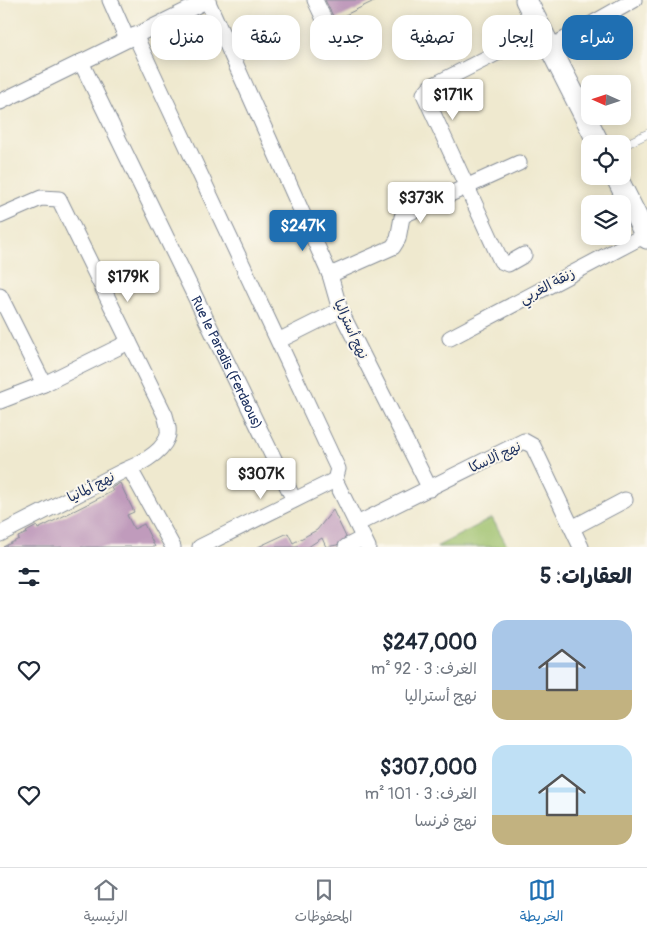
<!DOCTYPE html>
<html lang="ar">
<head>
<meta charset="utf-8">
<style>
	:root { --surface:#fff; --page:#f6f6f7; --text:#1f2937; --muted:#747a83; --line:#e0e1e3; --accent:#1f6fb2 }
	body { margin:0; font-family:Pangolin,"Playpen Sans Arabic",sans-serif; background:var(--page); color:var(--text); direction:rtl; height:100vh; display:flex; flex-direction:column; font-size:19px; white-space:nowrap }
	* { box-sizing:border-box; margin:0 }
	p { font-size:16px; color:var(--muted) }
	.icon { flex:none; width:28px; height:28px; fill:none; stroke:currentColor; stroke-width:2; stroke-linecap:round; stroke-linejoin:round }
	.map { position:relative; height:547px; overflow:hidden; direction:ltr }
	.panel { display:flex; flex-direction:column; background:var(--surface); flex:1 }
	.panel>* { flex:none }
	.hud { position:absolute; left:15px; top:15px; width:618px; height:45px; direction:rtl; display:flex; gap:10px }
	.needle { width:32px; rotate:273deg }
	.buttons { position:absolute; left:581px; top:75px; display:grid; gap:10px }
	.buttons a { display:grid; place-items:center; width:50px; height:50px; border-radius:10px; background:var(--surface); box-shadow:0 2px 12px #0003; font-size:25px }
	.price { position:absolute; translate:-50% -42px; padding:0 11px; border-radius:5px; background:#fff; color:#222; font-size:16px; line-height:32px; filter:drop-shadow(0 1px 2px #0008) }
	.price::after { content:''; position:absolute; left:50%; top:30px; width:15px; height:11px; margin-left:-8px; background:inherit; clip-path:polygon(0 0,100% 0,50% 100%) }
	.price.active { background:var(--accent); color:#fff }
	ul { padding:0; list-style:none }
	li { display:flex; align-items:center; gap:15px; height:125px; padding:0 15px }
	li span { display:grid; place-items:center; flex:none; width:140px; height:100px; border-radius:15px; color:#555 }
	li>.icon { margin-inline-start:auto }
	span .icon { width:60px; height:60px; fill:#fffc; stroke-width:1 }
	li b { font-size:21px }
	h2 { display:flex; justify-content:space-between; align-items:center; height:60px; padding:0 15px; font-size:21px }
	.chip { padding:0 18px; border-radius:15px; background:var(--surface); box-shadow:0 2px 12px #0003; font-size:18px; line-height:45px }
	.chip.active { background:var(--accent); color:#fff }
	.tab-bar { display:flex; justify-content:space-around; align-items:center; height:70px; border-top:1px solid var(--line); background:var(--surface); font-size:14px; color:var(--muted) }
	.tab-bar a { display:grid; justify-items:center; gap:2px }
	.tab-bar .active { color:var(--accent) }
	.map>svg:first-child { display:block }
	.green { fill:#9cc06a; stroke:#5c7864 }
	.building { fill:#c09bbc }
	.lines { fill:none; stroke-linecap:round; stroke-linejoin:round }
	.lane-casing { stroke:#858c96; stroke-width:9 }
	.street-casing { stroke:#858c96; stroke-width:17 }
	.secondary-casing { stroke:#858c96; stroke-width:23 }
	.lane { stroke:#fff; stroke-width:8 }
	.street { stroke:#fff; stroke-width:15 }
	.secondary { stroke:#fff; stroke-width:21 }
	.labels { text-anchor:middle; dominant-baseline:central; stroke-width:4; stroke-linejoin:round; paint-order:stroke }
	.street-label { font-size:14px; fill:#1b2f5e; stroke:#fbf7ec }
</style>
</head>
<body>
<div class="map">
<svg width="647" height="547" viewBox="0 0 647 547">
	<rect width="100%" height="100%" fill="#fbf7ec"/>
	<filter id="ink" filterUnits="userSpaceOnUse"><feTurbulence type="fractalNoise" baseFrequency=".02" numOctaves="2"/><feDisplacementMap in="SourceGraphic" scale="10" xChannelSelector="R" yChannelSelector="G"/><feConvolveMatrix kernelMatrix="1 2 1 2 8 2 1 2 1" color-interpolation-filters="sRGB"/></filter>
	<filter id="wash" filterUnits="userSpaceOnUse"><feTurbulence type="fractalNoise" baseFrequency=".0096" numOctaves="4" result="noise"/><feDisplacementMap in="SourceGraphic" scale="20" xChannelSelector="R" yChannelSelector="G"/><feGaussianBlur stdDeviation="1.12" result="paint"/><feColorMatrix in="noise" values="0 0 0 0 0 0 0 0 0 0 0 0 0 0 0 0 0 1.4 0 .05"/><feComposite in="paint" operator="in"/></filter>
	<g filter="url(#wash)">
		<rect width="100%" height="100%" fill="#efe9cf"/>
		<!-- green -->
		<path class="green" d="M 492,518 L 508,547 L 436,547 Z"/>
		<g id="blocks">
			<!-- building -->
			<path class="building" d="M 325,0 L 376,0 L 335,20 Z
				M 120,483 L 134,512 L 127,515 L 134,529 L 144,524 L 155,547 L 3,547 L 19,539 L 18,537 L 27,533 L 26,532 L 37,526 L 38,529 L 113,491 L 111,488 Z
				M 333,510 L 346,537 L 337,545 L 326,547 L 322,538 L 308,547 L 258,547 L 288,533 L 293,543 L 317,530 Z"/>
		</g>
	</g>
	<g filter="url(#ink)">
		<use href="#blocks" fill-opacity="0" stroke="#858c96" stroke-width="1"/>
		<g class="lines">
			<defs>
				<path id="lane" d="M 622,146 L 647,134"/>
				<g id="street">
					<path d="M 110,0 L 127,39"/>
					<path d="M 207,0 L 330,275 L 340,310 L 430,489"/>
					<path d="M 315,0 L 330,32"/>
					<path d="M 135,35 L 338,469 L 335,480 L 368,547"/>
					<path d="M 551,47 L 634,0"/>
					<path id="s1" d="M 81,62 L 294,500"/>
					<path d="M 0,102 L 208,0"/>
					<path d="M 0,216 L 41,198 L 59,199 L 165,415 C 167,422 170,431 167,438 C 161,454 136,466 123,471 L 0,534"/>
					<path d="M 524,255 L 508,264 L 501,261 L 424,94 L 430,87 L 542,30"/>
					<path d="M 330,275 L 393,247 L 398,239 L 402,217 L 406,214 L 519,163"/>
					<path d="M 0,296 L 44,384"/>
					<path d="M 450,338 L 645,235"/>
					<path d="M 280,340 L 340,310"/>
					<path d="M 0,401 L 44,384 L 129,342"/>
					<path d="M 130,469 L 173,547"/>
					<path d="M 357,524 L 524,441 L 533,446 L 581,547"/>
					<path d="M 572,528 L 625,500"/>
					<path d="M 200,547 L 335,480"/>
					<path d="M 346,547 L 363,538"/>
				</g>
				<path id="secondary" d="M 526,0 L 599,144
					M 616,176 L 647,238"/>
			</defs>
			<!-- lane casing -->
			<use href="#lane" class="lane-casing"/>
			<!-- street casing -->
			<use href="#street" class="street-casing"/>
			<!-- secondary casing -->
			<use href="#secondary" class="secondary-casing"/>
			<!-- lane -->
			<use href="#lane" class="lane"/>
			<!-- street -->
			<use href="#street" class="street"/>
			<!-- secondary -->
			<use href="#secondary" class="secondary"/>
		</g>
	</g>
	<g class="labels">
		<!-- street labels -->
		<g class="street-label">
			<text transform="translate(547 286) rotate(-28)">زنقة الغربي</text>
			<text transform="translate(351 329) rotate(66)">نهج أستراليا</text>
			<text stroke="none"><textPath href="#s1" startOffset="334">Rue le Paradis (Ferdaous)</textPath></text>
			<text transform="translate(495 457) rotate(-25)">نهج ألاسكا</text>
			<text transform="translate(91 487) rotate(-27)">نهج ألمانيا</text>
		</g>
	</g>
</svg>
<div class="buttons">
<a><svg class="needle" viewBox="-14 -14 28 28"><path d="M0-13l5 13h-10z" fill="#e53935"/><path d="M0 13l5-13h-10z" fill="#747a83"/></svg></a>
<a><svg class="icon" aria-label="locate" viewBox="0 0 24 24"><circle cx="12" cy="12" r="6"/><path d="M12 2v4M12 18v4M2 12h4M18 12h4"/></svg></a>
<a><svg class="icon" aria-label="layers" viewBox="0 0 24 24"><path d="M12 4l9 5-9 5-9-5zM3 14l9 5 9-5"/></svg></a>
</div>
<b class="price" style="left:453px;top:121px">$171K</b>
<b class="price" style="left:421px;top:224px">$373K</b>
<b class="price active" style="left:303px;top:252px">$247K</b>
<b class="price" style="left:128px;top:303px">$179K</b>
<b class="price" style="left:261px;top:500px">$307K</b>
<div class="hud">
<a class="chip active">شراء</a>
<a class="chip">إيجار</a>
<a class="chip">تصفية</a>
<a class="chip">جديد</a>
<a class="chip">شقة</a>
<a class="chip">منزل</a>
</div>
</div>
<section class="panel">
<h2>العقارات: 5<svg class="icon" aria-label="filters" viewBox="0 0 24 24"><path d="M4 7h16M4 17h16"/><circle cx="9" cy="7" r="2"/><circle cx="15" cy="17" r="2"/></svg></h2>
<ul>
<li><span style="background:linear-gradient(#a9c7e8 70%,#c2b280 0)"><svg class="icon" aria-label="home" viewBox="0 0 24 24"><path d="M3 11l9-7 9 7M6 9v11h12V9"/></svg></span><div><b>$247,000</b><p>الغرف: 3 · 92 m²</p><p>نهج أستراليا</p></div><svg class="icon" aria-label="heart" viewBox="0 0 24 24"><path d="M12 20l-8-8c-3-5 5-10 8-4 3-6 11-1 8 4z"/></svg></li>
<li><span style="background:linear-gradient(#bfe0f5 70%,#c2b280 0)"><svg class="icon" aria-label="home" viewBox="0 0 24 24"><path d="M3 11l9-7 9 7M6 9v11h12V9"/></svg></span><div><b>$307,000</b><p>الغرف: 3 · 101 m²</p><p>نهج فرنسا</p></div><svg class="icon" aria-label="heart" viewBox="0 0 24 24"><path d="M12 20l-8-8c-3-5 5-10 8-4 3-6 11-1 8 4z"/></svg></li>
</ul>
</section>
<nav class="tab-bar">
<a class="active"><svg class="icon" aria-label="map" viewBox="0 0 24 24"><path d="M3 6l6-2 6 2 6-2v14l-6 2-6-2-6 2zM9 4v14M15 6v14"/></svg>الخريطة</a>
<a><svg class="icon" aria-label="saved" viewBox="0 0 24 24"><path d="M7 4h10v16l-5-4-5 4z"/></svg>المحفوظات</a>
<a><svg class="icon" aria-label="home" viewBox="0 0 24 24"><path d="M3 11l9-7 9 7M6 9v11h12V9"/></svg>الرئيسية</a>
</nav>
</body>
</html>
